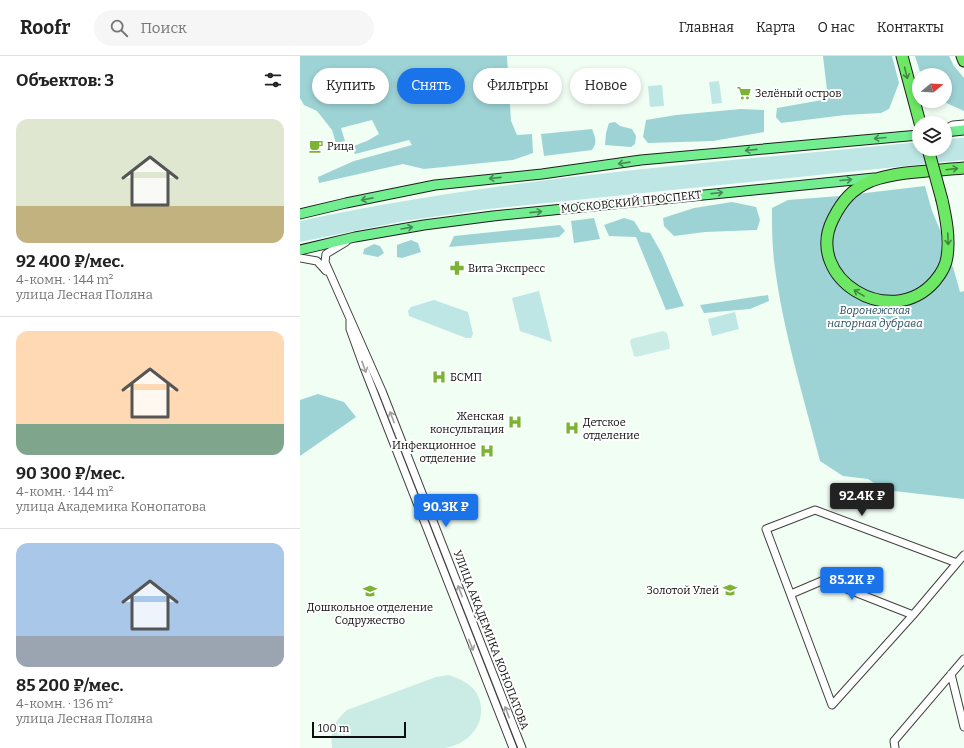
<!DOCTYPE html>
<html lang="ru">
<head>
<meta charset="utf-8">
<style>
	:root { --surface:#fff; --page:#f6f6f6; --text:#222; --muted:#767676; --line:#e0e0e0; --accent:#1a73e8 }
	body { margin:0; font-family:Bitter,serif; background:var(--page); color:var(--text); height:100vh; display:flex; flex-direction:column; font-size:15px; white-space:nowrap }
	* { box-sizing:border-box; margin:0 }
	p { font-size:13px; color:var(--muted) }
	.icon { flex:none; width:22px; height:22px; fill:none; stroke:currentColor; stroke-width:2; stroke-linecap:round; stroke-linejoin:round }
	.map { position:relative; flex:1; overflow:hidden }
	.sheet { display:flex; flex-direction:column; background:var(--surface); width:300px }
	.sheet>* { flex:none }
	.hud { position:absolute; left:12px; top:12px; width:380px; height:36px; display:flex; gap:8px }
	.needle { width:26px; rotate:72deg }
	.tools { position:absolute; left:612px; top:12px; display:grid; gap:8px }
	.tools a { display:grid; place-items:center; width:40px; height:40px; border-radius:50%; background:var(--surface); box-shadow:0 2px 6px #0003; font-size:20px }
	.scale { position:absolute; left:12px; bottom:10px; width:94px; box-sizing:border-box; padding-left:4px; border:2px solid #0e0e0e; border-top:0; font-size:11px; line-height:14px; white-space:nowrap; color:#0e0e0e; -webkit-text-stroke:3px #fff; paint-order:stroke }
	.price { position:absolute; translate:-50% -34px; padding:0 9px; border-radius:4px; background:var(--accent); color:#fff; font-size:13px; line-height:26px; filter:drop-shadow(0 1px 2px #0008) }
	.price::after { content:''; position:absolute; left:50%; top:24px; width:12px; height:9px; margin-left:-6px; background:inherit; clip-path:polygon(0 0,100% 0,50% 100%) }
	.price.on { background:#222; color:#fff }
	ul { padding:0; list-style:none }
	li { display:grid; align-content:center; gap:8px; height:212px; padding:0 16px }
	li+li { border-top:1px solid var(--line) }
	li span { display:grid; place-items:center; height:124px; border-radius:12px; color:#555 }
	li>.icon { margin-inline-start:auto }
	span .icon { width:72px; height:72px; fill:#fffc; stroke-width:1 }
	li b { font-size:17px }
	h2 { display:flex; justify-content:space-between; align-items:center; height:48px; padding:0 16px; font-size:17px }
	.chip { padding:0 14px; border-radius:18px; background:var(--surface); box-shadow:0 2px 6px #0003; font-size:14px; line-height:36px }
	.chip.on { background:var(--accent); color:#fff }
	header { display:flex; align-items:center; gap:24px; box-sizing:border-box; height:56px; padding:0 20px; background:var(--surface); border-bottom:1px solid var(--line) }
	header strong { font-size:19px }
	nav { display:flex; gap:22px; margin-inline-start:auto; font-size:14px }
	.search { width:280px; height:36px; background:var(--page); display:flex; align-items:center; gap:10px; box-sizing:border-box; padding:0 14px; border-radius:22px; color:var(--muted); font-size:15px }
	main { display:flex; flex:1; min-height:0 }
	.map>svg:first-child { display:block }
	.green { fill:#bde6e4 }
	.forest { fill:#9dd3d5 }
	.pitch { fill:#cbebe5 }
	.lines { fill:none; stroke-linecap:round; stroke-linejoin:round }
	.minor-casing { stroke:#414141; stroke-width:9 }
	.major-casing { stroke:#1f1f1f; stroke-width:11 }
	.highway-casing { stroke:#1f1f1f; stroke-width:13 }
	.minor { stroke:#fff; stroke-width:7 }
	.major { stroke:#72ed8f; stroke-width:9 }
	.highway { stroke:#6de865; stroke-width:11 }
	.highway-bridge-casing { stroke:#1f1f1f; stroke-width:13; stroke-linecap:butt }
	.highway-bridge { stroke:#6de865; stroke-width:11 }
	.oneway { stroke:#42863e }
	.oneway2 { stroke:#458955 }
	.oneway3 { stroke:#9f9f9f }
	.labels { text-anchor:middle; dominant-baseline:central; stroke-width:4; stroke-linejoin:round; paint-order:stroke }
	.poi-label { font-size:11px; fill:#0e0e0e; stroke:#fff; text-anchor:start }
	.street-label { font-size:11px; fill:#0e0e0e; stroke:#fff }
	.park-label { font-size:11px; font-style:italic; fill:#245061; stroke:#fff }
</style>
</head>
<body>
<header>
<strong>Roofr</strong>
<div class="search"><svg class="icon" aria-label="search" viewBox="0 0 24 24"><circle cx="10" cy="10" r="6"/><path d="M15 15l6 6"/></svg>Поиск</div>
<nav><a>Главная</a><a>Карта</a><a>О нас</a><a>Контакты</a></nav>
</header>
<main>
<section class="sheet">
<h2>Объектов: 3<svg class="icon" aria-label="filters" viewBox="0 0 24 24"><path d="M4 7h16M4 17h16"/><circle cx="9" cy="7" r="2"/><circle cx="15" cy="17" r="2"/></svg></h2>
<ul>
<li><span style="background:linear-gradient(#dfe7d0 70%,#c2b280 0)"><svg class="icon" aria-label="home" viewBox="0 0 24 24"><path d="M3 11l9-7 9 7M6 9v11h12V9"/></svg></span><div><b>92 400 ₽/мес.</b><p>4-комн. · 144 m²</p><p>улица Лесная Поляна</p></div></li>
<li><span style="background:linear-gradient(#ffd9b3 75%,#7fa58c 0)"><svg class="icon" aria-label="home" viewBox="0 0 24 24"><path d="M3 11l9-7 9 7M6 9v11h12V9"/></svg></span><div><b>90 300 ₽/мес.</b><p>4-комн. · 144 m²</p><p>улица Академика Конопатова</p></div></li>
<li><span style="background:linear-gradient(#a9c7e8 75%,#9aa5b1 0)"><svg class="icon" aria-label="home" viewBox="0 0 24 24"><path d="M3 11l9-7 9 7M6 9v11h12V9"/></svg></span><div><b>85 200 ₽/мес.</b><p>4-комн. · 136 m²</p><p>улица Лесная Поляна</p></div></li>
</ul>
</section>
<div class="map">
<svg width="664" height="692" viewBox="0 0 664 692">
	<rect width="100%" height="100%" fill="#f1fef4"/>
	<!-- green -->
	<path class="green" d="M 419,25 L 422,47 L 412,48 L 409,26 Z
		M 362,29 L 364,50 L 350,51 L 348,30 Z
		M 664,82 L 664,104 L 188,153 L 104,165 L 0,186 L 0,165 C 203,121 412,107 619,86 L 619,93 L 645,93 L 645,83 Z
		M 239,235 L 252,286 L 220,275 L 212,242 Z
		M 134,244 L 168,256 L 173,278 L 171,282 L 166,282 L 109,260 L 108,255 L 111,251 Z
		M 435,256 L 439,273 L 412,280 L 408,263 Z"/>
	<!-- forest -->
	<path class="forest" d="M 0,0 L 207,0 L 211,65 L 217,79 L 232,78 L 233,97 L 213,104 L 124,113 L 103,108 L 19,127 L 18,121 L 54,105 L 112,89 L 109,84 L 55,98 L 51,91 L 67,85 L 79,78 L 72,64 L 41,72 L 45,85 L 36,87 L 32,74 L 17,55 L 4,49 L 0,42 Z
		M 523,0 L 592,0 L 599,27 L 589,53 L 581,57 L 545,59 L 481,67 L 476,61 L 477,52 L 528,43 Z
		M 615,0 L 649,0 L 654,10 L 664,22 L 664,55 L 642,45 L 645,45 L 645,19 L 621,19 Z
		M 441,53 L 464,54 L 464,76 L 413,85 L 348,87 L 343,81 L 346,64 L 376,59 Z
		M 315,66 L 320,70 L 332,73 L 336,80 L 335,88 L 331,91 L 305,89 L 306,77 L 309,67 Z
		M 292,73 C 295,81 298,86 292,94 L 244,100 L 241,78 Z
		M 625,130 L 632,155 L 641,176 L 641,198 L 653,211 L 660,236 L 664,235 L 664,443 L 585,434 L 568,423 L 543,420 L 520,405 C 503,338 482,272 474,204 C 472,187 472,169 472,152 L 488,144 L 540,140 Z
		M 432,146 L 456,151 L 460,164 L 457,174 L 405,176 L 374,180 L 364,170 L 363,162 L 394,152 Z
		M 294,162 L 300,183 L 274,187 L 271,165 Z
		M 324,162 L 334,165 L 341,176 L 350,177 L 362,198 L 384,250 L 366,254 L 336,181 L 309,180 L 304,169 Z
		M 260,169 L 265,175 L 259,181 L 149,191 L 154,180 Z
		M 111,184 L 118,187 L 121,196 L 102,202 L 97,201 L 97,189 Z
		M 74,188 L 80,190 L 84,197 L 78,201 L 63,198 L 64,193 Z
		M 468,239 L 469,245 L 450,253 L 404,257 L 400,249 Z
		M 18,338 L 44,346 L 56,361 L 0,400 L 0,344 Z"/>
	<!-- pitch -->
	<path class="pitch" d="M 363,275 L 367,277 L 370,290 L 369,293 L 336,301 L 334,300 L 330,286 L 331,283 Z
		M 149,619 C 166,625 179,632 181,651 C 183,673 165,689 145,692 C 134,692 122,692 111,692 C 85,692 58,692 32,692 C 30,676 34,665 47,654 L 136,621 Z"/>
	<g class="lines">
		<defs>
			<path id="minor" d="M 645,73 L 653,69 L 664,68
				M 46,186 L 26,198 L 25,206 L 82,335 L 222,692
				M 0,202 L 17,205 L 26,215
				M 50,265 L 50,273 L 63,309 L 213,692
				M 657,507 L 515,454 L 466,473 L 532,649 L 613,559 L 657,507 L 664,499
				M 491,538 L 524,524 L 613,559
				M 651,618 L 664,671
				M 595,692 L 594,685 L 664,603"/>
			<path id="major" d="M 645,76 L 664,74
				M 0,158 L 46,147 L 135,129 L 242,118 L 341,104 L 619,79
				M 0,194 L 55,181 L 124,169 L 193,160 L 574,122"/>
			<path id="highway" d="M 602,0 L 620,67
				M 662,0 L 664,5
				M 642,144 C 646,162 650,182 647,201 C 646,210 640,219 635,225 C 591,276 503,222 533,163 C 542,145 552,133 571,125 C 597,115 635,115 664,112"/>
		</defs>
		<!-- minor casing -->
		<use href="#minor" class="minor-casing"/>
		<!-- major casing -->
		<use href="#major" class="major-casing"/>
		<!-- highway casing -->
		<use href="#highway" class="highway-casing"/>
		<!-- minor -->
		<use href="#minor" class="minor"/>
		<!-- major -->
		<use href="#major" class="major"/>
		<!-- highway -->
		<use href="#highway" class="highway"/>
		<defs>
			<path id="highway-bridge" d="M 628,93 L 642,144"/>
		</defs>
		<!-- highway-bridge casing -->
		<use href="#highway-bridge" class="highway-bridge-casing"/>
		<!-- highway-bridge -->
		<use href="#highway-bridge" class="highway-bridge"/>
	</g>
	<!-- one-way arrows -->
	<defs><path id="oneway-shaft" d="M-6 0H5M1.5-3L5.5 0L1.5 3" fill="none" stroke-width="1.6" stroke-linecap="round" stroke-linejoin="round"/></defs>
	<g class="oneway">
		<use href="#oneway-shaft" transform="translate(606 17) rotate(76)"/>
		<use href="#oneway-shaft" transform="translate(652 113) rotate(-7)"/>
		<use href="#oneway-shaft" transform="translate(648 183) rotate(88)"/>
		<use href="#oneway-shaft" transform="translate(559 237) rotate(-148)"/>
	</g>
	<g class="oneway2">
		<use href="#oneway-shaft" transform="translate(580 82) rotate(175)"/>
		<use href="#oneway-shaft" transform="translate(451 94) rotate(174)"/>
		<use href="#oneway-shaft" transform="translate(324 107) rotate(172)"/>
		<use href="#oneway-shaft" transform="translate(195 122) rotate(174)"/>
		<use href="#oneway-shaft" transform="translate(546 124) rotate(-5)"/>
		<use href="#oneway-shaft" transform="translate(417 137) rotate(-6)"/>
		<use href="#oneway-shaft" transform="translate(67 143) rotate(169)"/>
		<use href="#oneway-shaft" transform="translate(236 156) rotate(-6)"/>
		<use href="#oneway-shaft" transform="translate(107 172) rotate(-10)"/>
	</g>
	<g class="oneway3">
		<use href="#oneway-shaft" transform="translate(64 311) rotate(70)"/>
		<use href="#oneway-shaft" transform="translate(92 361) rotate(-111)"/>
		<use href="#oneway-shaft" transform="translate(160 535) rotate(-111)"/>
		<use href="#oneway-shaft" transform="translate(171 589) rotate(68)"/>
		<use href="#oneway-shaft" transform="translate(207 656) rotate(-111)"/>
	</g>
	<!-- icons -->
	<defs>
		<symbol id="supermarket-bare" viewBox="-9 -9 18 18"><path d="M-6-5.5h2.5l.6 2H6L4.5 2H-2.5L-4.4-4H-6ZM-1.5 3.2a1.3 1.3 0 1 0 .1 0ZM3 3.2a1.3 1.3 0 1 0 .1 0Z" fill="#7bb332" stroke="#fff" stroke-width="2.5" paint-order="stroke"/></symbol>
		<symbol id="cafe-bare" viewBox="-9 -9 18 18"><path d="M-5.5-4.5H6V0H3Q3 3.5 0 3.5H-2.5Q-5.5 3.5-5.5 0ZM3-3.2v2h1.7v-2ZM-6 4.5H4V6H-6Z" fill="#7bb332" stroke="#fff" stroke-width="2.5" paint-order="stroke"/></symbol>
		<symbol id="pharmacy-bare" viewBox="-9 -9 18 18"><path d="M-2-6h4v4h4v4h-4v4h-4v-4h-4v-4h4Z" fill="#7bb332" stroke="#fff" stroke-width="2.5" paint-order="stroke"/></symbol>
		<symbol id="hospital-bare" viewBox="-9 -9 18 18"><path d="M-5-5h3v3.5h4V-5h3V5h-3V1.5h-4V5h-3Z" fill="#7bb332" stroke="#fff" stroke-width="2.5" paint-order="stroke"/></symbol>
		<symbol id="school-bare" viewBox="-9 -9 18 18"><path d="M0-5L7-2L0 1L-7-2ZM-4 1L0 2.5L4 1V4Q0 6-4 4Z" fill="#7bb332" stroke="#fff" stroke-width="2.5" paint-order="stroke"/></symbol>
	</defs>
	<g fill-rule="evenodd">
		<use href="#supermarket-bare" x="434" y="27" width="20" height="20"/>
		<use href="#cafe-bare" x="6" y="80" width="20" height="20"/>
		<use href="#pharmacy-bare" x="147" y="202" width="20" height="20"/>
		<use href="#hospital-bare" x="129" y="311" width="20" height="20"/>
		<use href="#hospital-bare" x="205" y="356" width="20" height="20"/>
		<use href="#hospital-bare" x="262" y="362" width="20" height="20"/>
		<use href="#hospital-bare" x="177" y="385" width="20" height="20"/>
		<use href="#school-bare" x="420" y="524" width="20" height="20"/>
		<use href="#school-bare" x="60" y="525" width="20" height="20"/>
	</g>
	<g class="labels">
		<!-- poi labels -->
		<g class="poi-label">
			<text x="455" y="37">Зелёный остров</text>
			<text x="27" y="90">Рица</text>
			<text x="168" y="212">Вита Экспресс</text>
			<text x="150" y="321">БСМП</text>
			<text x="204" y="360" text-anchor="end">Женская<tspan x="204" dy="13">консультация</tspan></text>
			<text x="283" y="366">Детское<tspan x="283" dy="13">отделение</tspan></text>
			<text x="176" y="389" text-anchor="end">Инфекционное<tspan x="176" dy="13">отделение</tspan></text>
			<text x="419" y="534" text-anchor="end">Золотой Улей</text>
			<text x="70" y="551" text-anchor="middle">Дошкольное отделение<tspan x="70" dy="13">Содружество</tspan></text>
		</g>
		<!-- street labels -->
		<g class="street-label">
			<text transform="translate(331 146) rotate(-6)">МОСКОВСКИЙ ПРОСПЕКТ</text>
			<text transform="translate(191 584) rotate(69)">УЛИЦА АКАДЕМИКА КОНОПАТОВА</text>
		</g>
		<!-- park labels -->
		<g class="park-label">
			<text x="575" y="254">Воронежская<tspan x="575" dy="13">нагорная дубрава</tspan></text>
		</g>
	</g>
</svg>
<div class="tools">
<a><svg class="needle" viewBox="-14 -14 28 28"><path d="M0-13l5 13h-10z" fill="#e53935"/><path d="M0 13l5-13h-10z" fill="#767676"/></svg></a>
<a><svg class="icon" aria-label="layers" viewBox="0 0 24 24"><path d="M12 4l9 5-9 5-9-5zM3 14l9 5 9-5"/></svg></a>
</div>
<div class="scale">100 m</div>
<b class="price on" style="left:562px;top:461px">92.4K ₽</b>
<b class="price" style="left:146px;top:472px">90.3K ₽</b>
<b class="price" style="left:552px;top:545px">85.2K ₽</b>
<div class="hud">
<a class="chip">Купить</a>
<a class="chip on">Снять</a>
<a class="chip">Фильтры</a>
<a class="chip">Новое</a>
</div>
</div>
</main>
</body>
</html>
